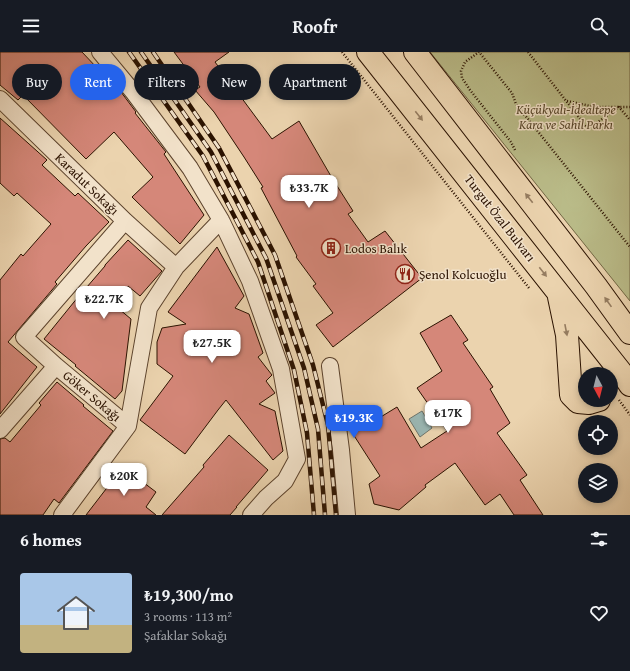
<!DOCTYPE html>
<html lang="en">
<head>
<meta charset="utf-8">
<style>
	:root { --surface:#171b24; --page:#242831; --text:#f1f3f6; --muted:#9ea1a6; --line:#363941; --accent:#2563eb }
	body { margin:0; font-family:"Gentium Book Plus",serif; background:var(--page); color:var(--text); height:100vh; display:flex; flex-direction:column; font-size:15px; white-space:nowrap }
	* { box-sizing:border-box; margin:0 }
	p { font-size:13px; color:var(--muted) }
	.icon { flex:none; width:22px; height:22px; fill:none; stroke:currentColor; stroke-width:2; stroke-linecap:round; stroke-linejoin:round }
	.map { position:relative; height:463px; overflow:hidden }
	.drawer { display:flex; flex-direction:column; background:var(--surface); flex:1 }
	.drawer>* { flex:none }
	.guide { position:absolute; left:12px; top:12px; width:400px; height:36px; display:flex; gap:8px }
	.needle { width:26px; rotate:173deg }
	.fabs { position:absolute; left:578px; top:315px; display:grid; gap:8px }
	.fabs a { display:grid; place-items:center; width:40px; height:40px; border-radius:50%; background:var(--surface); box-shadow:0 2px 6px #0003; font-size:20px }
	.price { position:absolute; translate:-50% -34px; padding:0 9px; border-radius:8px; background:#fff; color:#222; font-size:13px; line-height:26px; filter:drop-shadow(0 1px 2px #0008) }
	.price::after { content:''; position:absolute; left:50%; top:24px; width:12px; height:9px; margin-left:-6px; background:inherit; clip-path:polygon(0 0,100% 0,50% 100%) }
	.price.active { background:var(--accent); color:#fff }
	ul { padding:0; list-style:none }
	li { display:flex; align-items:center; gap:12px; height:100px; padding:0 20px }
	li+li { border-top:1px solid var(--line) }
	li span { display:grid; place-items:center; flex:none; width:112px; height:80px; border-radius:4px; color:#555 }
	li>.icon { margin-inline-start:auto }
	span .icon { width:48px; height:48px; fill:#fffc; stroke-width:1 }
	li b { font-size:17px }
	h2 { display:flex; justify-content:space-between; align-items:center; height:48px; padding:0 20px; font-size:17px }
	.tag { padding:0 14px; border-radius:18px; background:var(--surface); box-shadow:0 2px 6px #0003; font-size:14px; line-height:36px }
	.tag.active { background:var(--accent); color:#fff }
	header { display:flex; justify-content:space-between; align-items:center; height:52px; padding:0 20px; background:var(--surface); font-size:18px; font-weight:600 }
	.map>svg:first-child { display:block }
	.green { fill:#babc89; stroke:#726744 }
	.water { fill:#9ab6b2; stroke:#6e746b }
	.building { fill:#d58779; stroke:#2b1200 }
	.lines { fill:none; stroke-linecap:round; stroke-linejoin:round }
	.street-casing { stroke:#5b422c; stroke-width:18 }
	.highway-casing { stroke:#2b1200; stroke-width:24 }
	.path { stroke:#2b1200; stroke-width:2.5; stroke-dasharray:1 2; stroke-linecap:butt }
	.street { stroke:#f2e2ca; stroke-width:16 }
	.highway { stroke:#ebd3ae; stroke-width:22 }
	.rail-casing { stroke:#2b1200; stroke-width:4.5 }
	.rail { stroke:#f2e2ca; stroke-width:3; stroke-dasharray:9; stroke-linecap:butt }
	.oneway { fill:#957c60 }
	.labels { text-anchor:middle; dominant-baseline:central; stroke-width:3; stroke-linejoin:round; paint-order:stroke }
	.park-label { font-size:13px; font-style:italic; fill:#564529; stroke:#f2e2ca }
	.street-label { font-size:13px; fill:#2b1200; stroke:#f2e2ca }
	.poi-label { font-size:13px; fill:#2b1200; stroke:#f2e2ca; text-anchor:start }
</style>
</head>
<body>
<header><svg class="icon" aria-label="menu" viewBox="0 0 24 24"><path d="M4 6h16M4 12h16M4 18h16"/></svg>Roofr<svg class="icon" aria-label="search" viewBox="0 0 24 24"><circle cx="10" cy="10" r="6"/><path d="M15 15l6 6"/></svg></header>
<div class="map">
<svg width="630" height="463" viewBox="0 0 630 463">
	<rect width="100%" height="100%" fill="#ebd3ae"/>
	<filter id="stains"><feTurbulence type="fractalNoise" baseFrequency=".005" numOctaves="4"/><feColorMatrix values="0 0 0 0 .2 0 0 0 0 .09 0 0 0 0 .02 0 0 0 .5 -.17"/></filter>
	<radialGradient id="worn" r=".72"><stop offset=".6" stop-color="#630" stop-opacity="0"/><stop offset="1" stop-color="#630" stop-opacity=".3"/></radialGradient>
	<!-- green -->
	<path class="green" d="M 430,0 L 630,0 L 630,249 Z"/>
	<!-- water -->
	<path class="water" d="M 422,359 L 432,376 L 420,385 L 409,367 Z"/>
	<!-- building -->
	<path class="building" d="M 0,0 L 82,0 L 113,33 L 114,33 L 118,36 L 136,60 L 135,61 L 166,100 L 164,102 L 204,163 L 180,192 L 132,145 L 153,125 L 114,80 L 86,107 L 23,43 L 18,48 L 0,33 Z
		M 174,0 L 229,0 L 215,10 L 272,87 L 299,69 L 332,126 L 353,159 L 348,162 L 368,190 L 385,179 L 422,226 L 333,295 L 316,273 L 333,261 L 313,234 L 316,232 L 296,205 L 297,204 L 261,136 L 263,135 L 244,105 L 214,60 L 195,38 L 200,35 Z
		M 0,66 L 47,108 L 42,113 L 75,144 L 78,141 L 109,170 L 86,194 L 55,230 L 57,232 L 8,290 L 37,315 L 0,362 L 0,228 L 21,202 L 23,204 L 51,172 L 17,141 L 14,144 L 0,131 Z
		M 128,188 L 162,219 L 140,244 L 128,234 L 113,252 L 131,267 L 122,339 L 115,347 L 75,314 L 76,313 L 44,287 L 74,250 L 105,214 L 105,213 Z
		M 217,195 L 244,244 L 235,256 L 249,262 L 263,301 L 258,305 L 272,323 L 266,329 L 275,341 L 259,352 L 275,359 L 283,399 L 273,408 L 226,348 L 218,358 L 185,402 L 140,368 L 173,324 L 157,312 L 157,290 L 162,276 L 186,272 L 168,260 Z
		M 451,263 L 468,288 L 463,291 L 493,335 L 490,337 L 510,371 L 497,381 L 527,423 L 520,428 L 543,463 L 514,463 L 500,442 L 485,453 L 455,411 L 425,433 L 426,435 L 399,458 L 374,452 L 369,432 L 380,424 L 353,382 L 397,355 L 421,396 L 447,379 L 417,336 L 442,319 L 420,281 Z
		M 57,330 L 84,353 L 83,354 L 113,379 L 59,451 L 54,447 L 43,463 L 0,463 L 0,387 L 5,386 L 10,390 L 41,353 L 39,351 Z
		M 229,383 L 268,418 L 236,455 L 237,455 L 230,463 L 162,463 L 204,415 L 203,413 Z
		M 123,415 L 156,440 L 146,455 L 156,463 L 86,463 Z"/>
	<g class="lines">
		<defs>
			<path id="street" d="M 100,0 L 134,41 L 190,116 L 221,168 L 250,229 L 281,317 L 297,407 L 285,429 L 266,446 L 251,463
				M 0,47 L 125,169 L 176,215
				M 125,169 L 24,285 L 56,314 L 128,374
				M 330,314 L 341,398 L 347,463
				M 0,378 L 56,314
				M 62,463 L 128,374 L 149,256 L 176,215 L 221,168"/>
			<path id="highway" d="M 368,0 L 624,324 L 630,333
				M 415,0 L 596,234 L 630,281
				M 559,245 L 567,283 L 571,343 L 578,350 L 589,351 L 599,348"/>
		</defs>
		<!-- street casing -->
		<use href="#street" class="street-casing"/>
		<!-- highway casing -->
		<use href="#highway" class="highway-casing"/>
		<!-- path -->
		<path class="path" d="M 342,0 L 529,236
			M 528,0 L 588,77 L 619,55 L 630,68
			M 567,49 L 595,55 L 630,55
			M 515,98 L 511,90 L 470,38 L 462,26 L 461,19 L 465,10 L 479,0 L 512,41 L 516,52 L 630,195
			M 619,348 L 630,363"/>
		<!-- street -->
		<use href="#street" class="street"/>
		<!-- highway -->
		<use href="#highway" class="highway"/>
		<defs>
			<path id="rail" d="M 129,0 L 203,104 L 258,210 L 294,318 L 307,381 L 314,463
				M 141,0 L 211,100 L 266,206 L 304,316 L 318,377 L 325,463
				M 153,0 L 219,96 L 275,203 L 313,313 L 328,373 L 336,463"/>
		</defs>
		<!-- rail casing -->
		<use href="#rail" class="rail-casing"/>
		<!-- rail -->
		<use href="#rail" class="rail"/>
	</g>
	<!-- one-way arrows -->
	<defs><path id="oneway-solid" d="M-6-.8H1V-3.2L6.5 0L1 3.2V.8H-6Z"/></defs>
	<g class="oneway">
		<use href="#oneway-solid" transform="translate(419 64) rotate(52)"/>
		<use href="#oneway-solid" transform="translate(529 146) rotate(-128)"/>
		<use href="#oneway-solid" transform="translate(543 220) rotate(52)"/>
		<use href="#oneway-solid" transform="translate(608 250) rotate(-125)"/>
		<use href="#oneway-solid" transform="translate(566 278) rotate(79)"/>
	</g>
	<!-- icons -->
	<defs>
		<symbol id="building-ring" viewBox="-11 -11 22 22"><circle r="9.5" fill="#f2e2ca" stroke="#8f2418" stroke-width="1.5"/><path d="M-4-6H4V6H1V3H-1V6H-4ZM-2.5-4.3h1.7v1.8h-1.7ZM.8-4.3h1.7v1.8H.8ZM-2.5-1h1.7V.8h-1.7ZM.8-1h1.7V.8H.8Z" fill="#8f2418"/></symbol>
		<symbol id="restaurant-ring" viewBox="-11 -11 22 22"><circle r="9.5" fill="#f2e2ca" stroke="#8f2418" stroke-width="1.5"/><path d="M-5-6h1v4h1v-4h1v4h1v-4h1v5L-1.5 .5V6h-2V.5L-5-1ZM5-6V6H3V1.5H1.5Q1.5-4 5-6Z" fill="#8f2418"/></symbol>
	</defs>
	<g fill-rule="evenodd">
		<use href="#building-ring" x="320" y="185" width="22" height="22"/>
		<use href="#restaurant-ring" x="394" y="211" width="22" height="22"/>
	</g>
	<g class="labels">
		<!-- park labels -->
		<g class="park-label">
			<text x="566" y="57">Küçükyalı-İdealtepe<tspan x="566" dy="15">Kara ve Sahil Parkı</tspan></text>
		</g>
		<!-- street labels -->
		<g class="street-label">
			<text transform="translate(87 132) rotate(44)">Karadut Sokağı</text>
			<text transform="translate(500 166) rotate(52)">Turgut Özal Bulvarı</text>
			<text transform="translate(92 344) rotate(40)">Göker Sokağı</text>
		</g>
		<!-- poi labels -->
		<g class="poi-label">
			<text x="345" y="196">Lodos Balık</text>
			<text x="419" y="222">Şenol Kolcuoğlu</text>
		</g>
	</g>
	<rect width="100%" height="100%" filter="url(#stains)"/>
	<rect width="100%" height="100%" fill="url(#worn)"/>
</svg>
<div class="fabs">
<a><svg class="needle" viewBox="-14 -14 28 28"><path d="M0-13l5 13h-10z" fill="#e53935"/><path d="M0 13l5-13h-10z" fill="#9ea1a6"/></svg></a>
<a><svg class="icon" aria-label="locate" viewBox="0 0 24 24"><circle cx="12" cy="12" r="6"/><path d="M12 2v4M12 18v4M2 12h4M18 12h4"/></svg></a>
<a><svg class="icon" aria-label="layers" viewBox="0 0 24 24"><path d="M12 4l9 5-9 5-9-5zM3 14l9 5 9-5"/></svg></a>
</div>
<b class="price" style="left:309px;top:157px">₺33.7K</b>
<b class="price" style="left:104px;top:268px">₺22.7K</b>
<b class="price" style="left:212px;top:312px">₺27.5K</b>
<b class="price" style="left:448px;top:382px">₺17K</b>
<b class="price active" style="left:354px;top:387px">₺19.3K</b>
<b class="price" style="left:124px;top:445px">₺20K</b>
<div class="guide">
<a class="tag">Buy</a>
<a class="tag active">Rent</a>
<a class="tag">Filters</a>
<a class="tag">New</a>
<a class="tag">Apartment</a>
</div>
</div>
<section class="drawer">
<h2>6 homes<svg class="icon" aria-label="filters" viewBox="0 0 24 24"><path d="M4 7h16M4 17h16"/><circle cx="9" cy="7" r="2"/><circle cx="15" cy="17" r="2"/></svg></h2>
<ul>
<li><span style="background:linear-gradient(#a9c7e8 65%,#c2b280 0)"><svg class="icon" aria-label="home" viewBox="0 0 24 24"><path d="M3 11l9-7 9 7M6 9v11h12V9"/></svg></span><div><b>₺19,300/mo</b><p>3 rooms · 113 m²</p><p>Şafaklar Sokağı</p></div><svg class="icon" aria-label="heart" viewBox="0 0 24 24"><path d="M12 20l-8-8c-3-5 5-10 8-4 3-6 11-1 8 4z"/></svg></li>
</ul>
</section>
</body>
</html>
